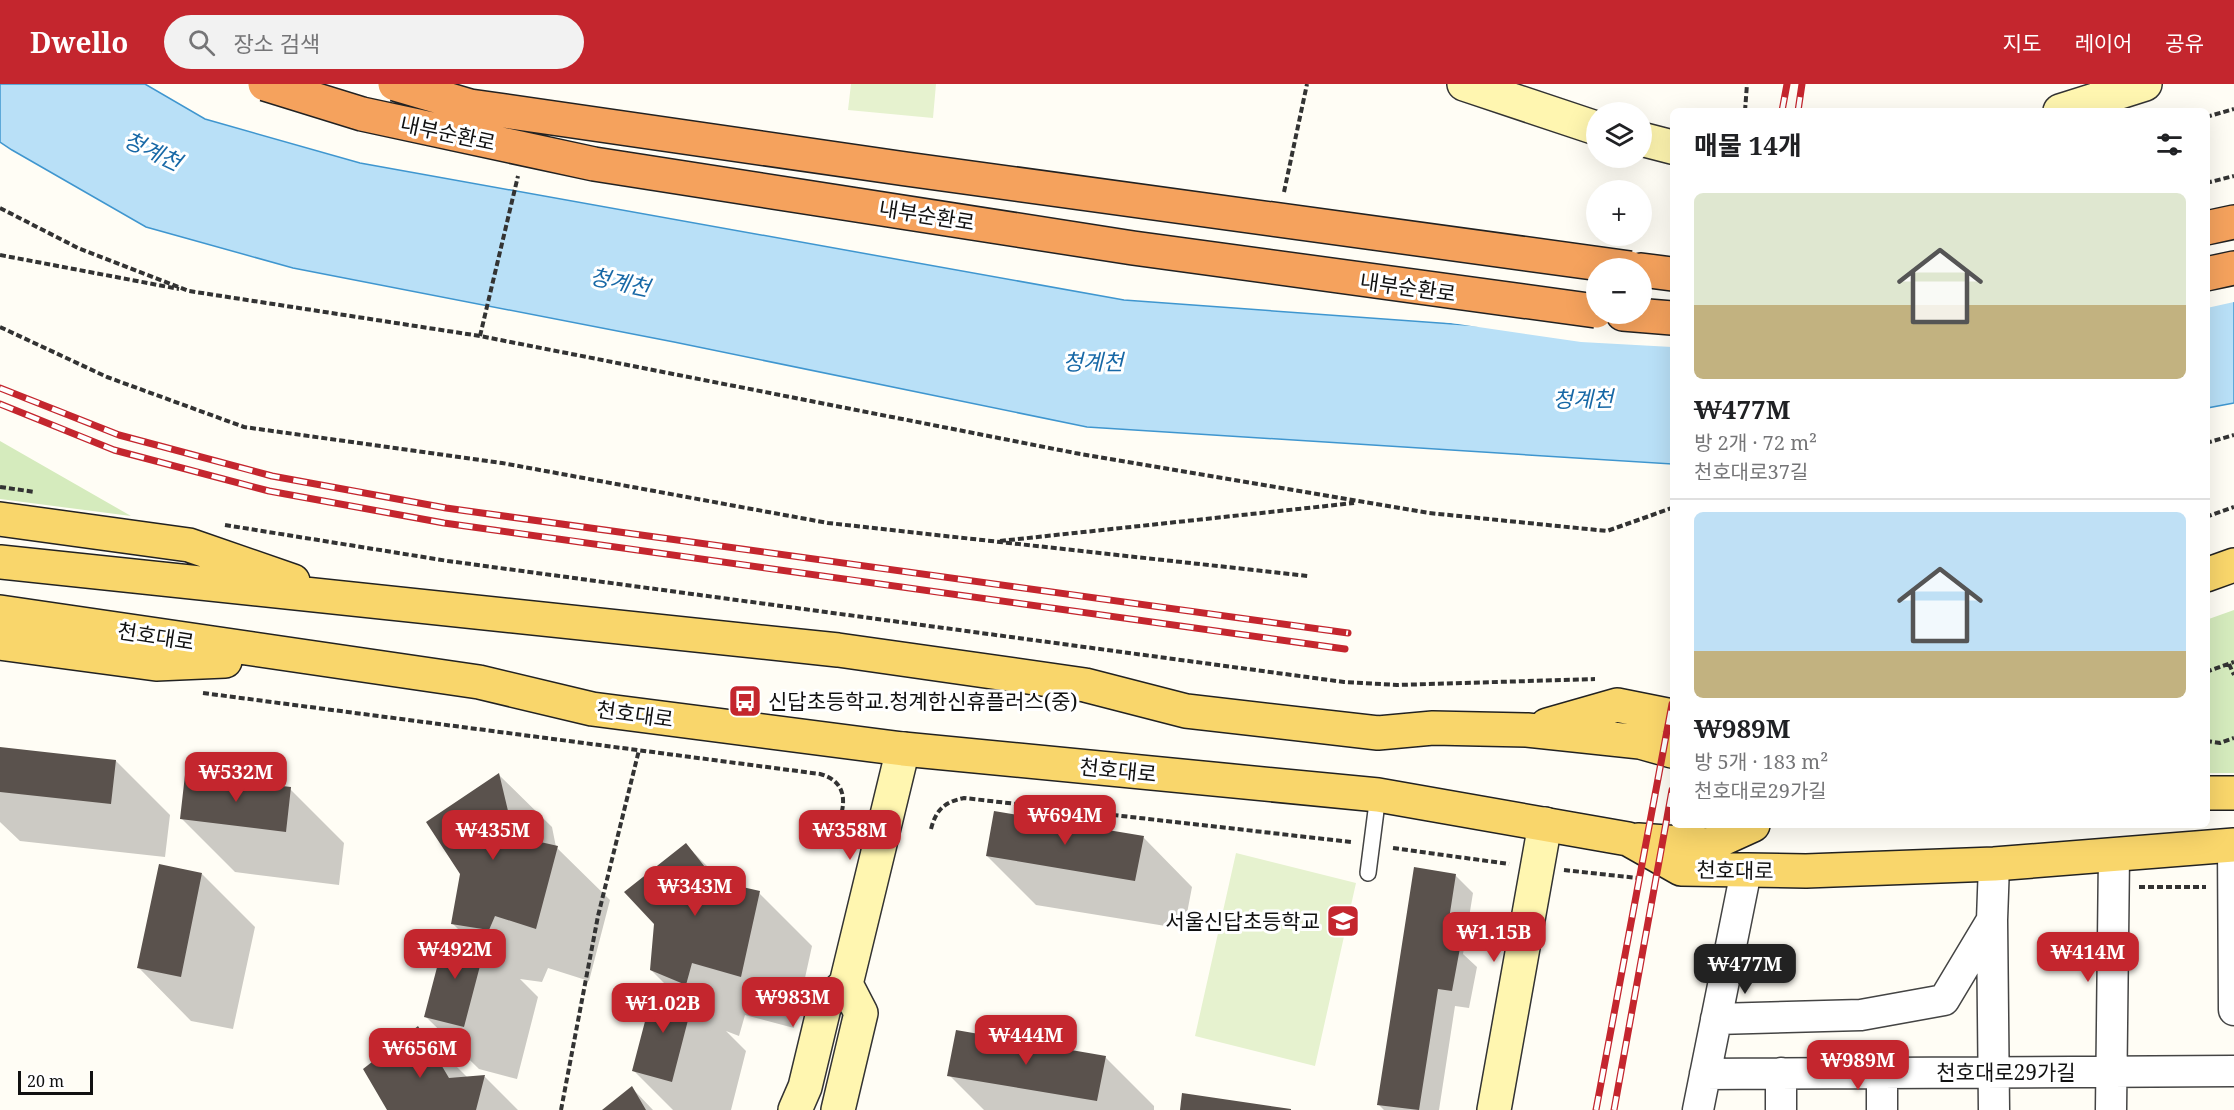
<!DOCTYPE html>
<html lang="ko">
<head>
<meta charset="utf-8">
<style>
	:root { --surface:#fff; --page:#f2f2f2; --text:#202124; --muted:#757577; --line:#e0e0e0; --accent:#c4262e }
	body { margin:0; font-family:"Noto Serif","Noto Sans KR",serif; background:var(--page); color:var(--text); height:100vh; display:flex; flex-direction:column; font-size:22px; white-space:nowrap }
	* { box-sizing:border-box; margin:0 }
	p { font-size:20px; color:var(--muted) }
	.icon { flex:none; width:33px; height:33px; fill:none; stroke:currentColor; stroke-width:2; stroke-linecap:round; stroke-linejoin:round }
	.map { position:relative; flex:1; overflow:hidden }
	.drawer { position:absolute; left:1670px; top:24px; width:540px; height:720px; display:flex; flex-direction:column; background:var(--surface); border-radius:9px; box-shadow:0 6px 24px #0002 }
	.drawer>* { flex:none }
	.fabs { position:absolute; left:1586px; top:18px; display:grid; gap:12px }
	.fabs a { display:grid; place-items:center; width:66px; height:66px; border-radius:50%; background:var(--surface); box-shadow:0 6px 24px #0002; font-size:30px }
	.scale { position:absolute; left:18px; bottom:15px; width:75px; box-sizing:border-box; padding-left:6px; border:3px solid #111; border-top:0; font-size:16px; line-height:21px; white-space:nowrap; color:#111; -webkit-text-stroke:4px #fff; paint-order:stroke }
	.price { position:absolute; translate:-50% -51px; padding:0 14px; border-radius:12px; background:var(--accent); color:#fff; font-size:20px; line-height:39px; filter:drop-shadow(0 2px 3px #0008) }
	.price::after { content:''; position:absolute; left:50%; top:36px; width:18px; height:14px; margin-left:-9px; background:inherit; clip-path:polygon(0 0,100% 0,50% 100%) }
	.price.on { background:#222; color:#fff }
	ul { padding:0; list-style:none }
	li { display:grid; align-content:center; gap:12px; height:318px; padding:0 24px }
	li+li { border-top:2px solid var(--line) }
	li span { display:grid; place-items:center; height:186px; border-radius:9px; color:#555 }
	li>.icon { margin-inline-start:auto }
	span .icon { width:108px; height:108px; fill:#fffc; stroke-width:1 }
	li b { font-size:26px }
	h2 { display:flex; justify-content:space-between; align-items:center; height:72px; padding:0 24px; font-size:26px }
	header { display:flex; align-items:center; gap:36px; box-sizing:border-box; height:84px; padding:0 30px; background:var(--accent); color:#fff }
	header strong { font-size:28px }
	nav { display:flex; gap:33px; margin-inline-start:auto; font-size:21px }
	.search { width:420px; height:54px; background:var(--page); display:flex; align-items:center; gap:15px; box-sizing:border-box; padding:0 21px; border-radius:33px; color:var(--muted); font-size:22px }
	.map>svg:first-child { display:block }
	.green { fill:#d5ebbd }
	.pitch { fill:#e6f2cf }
	.water { fill:#b9e0f7; stroke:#3f96cf; stroke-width:1.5 }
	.pier { fill:#fffdf5 }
	.shadow { fill:#0003 }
	.building { fill:#5a524d }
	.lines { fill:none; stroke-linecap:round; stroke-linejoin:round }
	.lane-casing { stroke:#444; stroke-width:18 }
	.street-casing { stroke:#444; stroke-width:33 }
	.secondary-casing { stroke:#333; stroke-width:36 }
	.primary-casing { stroke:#222; stroke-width:36 }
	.highway-casing { stroke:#222; stroke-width:36 }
	.path { stroke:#333; stroke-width:4; stroke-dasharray:6 3; stroke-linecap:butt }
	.lane { stroke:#fff; stroke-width:15 }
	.street { stroke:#fff; stroke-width:30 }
	.secondary { stroke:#fff6b0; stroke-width:33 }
	.primary { stroke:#f9d66b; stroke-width:33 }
	.highway { stroke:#f5a25d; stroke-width:33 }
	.rail-casing { stroke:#c4262e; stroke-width:7 }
	.rail { stroke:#fff; stroke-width:4.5; stroke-dasharray:14; stroke-linecap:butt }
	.highway-bridge-casing { stroke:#222; stroke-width:36; stroke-linecap:butt }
	.highway-bridge { stroke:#f5a25d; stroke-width:33 }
	.labels { text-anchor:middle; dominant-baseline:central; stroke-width:6; stroke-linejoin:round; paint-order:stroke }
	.street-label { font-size:21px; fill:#111; stroke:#fff }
	.poi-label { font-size:21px; fill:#111; stroke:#fff; text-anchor:start }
	.water-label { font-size:22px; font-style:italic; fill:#1768a6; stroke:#fff }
</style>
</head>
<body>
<header>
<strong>Dwello</strong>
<div class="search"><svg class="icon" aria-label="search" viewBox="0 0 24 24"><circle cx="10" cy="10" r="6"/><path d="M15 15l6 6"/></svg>장소 검색</div>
<nav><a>지도</a><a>레이어</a><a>공유</a></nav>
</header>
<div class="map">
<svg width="2234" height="1026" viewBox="0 0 2234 1026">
	<rect width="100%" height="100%" fill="#fffdf5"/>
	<!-- green -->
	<path class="green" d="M 0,357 L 131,432 L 0,415 Z
		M 2234,526 L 2234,689 L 2207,689 L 2206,536 Z"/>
	<!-- pitch -->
	<path class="pitch" d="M 851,0 L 936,0 L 933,34 L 848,26 Z
		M 1236,769 L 1356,799 L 1315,982 L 1195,952 Z"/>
	<!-- water -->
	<path class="water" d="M 0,0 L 145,0 L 205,35 L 360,79 L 1124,216 L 1672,256 L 1672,380 L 1087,343 L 674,258 L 293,184 L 146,143 L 12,66 L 0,58 Z
		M 2234,212 L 2234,319 L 2207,324 L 2207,220 Z"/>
	<!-- pier -->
	<path class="pier" d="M 2234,209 L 2234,218 L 2207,224 L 2206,217 Z
		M 1417,234 L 1672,253 L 1672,263 L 1581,258 Z"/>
	<!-- shadow -->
	<path class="shadow" d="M 0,664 L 116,677 L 170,731 L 165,773 L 20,757 L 0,738 Z
		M 499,691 L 552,743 L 556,763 L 610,816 L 589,897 L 548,884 L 542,898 L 520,895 L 538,913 L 517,995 L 479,985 L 426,933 L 469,856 L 453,840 Z
		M 290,705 L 344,759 L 339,801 L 235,788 L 181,734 Z
		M 1144,754 L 1192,803 L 1184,845 L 1036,821 L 987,772 Z
		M 686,761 L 726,801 L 759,809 L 812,862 L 794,944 L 745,931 L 739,952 L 726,947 L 746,967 L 731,1026 L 673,1026 L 634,987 L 675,910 L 651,886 Z
		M 202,790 L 255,843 L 233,945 L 191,937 L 139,884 Z
		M 1455,791 L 1473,809 L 1463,870 L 1477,883 L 1469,924 L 1455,922 L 1439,1026 L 1384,1026 L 1378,1020 Z
		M 418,944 L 468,994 L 485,993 L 518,1026 L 389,1026 Z
		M 1105,973 L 1154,1022 L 1154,1026 L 984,1026 L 949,991 Z
		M 632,1004 L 653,1026 L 604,1026 Z"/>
	<!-- building -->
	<path class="building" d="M 0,663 L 116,676 L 111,720 L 0,708 Z
		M 499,689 L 514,752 L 558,762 L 536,845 L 495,832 L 489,846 L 451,840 L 460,790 L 426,738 Z
		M 185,691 L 291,703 L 286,748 L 180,735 Z
		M 994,727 L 1144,752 L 1135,797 L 986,772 Z
		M 686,759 L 716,797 L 760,807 L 741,893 L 692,879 L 686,901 L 650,886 L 654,840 L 624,808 Z
		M 159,780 L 202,789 L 181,893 L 137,884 Z
		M 1414,783 L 1456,790 L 1445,861 L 1460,864 L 1452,907 L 1438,905 L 1419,1026 L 1377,1021 Z
		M 446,849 L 486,859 L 464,943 L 424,933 Z
		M 654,903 L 694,913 L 672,998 L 632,987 Z
		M 418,942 L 449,994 L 485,991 L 476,1026 L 387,1026 L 363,985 Z
		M 956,946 L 1106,972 L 1097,1017 L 947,992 Z
		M 632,1002 L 646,1026 L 602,1026 Z
		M 1182,1009 L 1291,1025 L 1291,1026 L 1180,1026 Z"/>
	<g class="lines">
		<defs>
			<path id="lane" d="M 1368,789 L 1378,711"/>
			<path id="street" d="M 2233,761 L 2234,926
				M 1716,935 L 1861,931 L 1944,916 L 1992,836
				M 1705,990 L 2234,987
				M 1698,1026 L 1746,787
				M 1781,1026 L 1781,989
				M 1882,1026 L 1882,989
				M 1994,1026 L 1992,836 L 1994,780
				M 2111,1026 L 2114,771"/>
			<path id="secondary" d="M 1464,0 L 1596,44
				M 2060,27 L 2145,0
				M 1641,55 L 1672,63
				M 795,1026 L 805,1003 L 825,920 L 846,900 L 903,665
				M 838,1026 L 861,929 L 846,900
				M 1494,1026 L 1545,740"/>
			<path id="primary" d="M 0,435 L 189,461 L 293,497
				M 0,478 L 838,566 L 1085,601 L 1186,627 L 1378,649 L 1433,644 L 1527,646 L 1640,658 L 1672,667
				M 2206,491 L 2234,481
				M 0,528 L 479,598 L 592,625 L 903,665 L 1378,711 L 1628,755 L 1681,785 L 1806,787 L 1994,780 L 2234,761
				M 0,559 L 156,580 L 225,577
				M 1547,641 L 1617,621 L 1672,632
				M 2206,709 L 2234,709
				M 1638,756 L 1709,761 L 1753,741"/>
			<path id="highway" d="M 2206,144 L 2234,138
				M 1641,186 L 1672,190
				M 2206,190 L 2234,184
				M 1623,230 L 1672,234"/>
		</defs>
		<!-- lane casing -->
		<use href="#lane" class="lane-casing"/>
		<!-- street casing -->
		<use href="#street" class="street-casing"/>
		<!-- secondary casing -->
		<use href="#secondary" class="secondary-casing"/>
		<!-- primary casing -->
		<use href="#primary" class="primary-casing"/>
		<!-- highway casing -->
		<use href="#highway" class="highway-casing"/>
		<!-- path -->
		<path class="path" d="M 1745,27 L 1747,0
			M 2206,33 L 2234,25
			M 2206,99 L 2234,92
			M 1284,108 L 1307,0
			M 0,124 L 78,164 L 189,207 L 480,252 L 1075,369 L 1429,429 L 1607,447 L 1672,424
			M 0,171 L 179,205
			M 0,243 L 107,293 L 244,343 L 502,379 L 828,439 L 1308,492
			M 480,252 L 518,92
			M 2206,359 L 2234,351
			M 0,403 L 35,408
			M 2206,433 L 2234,423
			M 225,441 L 448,477 L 1344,598 L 1397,601 L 1595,595
			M 1000,457 L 1354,419
			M 2229,580 L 2234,591
			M 2206,588 L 2234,578
			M 203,609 L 820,690 C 839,695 846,708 842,727
			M 2206,657 L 2220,659 L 2234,654
			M 931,745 C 936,726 944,718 964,714 L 1351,758
			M 1393,764 L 1509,780
			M 1564,786 L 1637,794
			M 2139,803 L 2206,803
			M 561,1026 L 598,832 L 639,666"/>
		<!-- lane -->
		<use href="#lane" class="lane"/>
		<!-- street -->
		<use href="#street" class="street"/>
		<!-- secondary -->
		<use href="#secondary" class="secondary"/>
		<!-- primary -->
		<use href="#primary" class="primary"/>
		<!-- highway -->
		<use href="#highway" class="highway"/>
		<defs>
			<path id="rail" d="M 1782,27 L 1787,0
				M 1798,27 L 1802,0
				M 0,304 L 119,351 L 272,392 L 446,424 L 1348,549
				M 0,320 L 114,366 L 269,407 L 444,439 L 1345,565
				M 1596,1026 L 1672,620
				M 1614,1026 L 1672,706"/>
		</defs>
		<!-- rail casing -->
		<use href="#rail" class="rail-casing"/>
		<!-- rail -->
		<use href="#rail" class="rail"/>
		<defs>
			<path id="highway-bridge" d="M 265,0 L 362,30 L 594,80 L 1133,164 L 1596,227
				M 395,0 L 470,22 L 906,85 L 1630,184"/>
		</defs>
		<!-- highway-bridge casing -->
		<use href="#highway-bridge" class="highway-bridge-casing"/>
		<!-- highway-bridge -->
		<use href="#highway-bridge" class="highway-bridge"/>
	</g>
	<!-- icons -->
	<defs>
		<symbol id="bus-square" viewBox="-11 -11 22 22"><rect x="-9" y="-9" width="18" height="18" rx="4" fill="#c4262e" stroke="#fff"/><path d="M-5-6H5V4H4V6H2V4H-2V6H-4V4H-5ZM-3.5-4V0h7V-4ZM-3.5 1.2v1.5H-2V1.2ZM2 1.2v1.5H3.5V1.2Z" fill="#fff"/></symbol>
		<symbol id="school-square" viewBox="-11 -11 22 22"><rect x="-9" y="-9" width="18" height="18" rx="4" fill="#c4262e" stroke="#fff"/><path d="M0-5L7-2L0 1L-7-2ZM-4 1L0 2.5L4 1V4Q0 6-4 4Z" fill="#fff"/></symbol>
	</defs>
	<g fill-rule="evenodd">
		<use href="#bus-square" x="726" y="598" width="38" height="38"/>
		<use href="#school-square" x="1324" y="818" width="38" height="38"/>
	</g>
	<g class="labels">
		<!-- street labels -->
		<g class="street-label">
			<text transform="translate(448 49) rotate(12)">내부순환로</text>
			<text transform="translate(927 131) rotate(9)">내부순환로</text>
			<text transform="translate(1408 203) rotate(8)">내부순환로</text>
			<text transform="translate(156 552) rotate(9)">천호대로</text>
			<text transform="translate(635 630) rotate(8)">천호대로</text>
			<text transform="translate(1118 686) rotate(6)">천호대로</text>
			<text transform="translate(1735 786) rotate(1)">천호대로</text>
			<text x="2006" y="988">천호대로29가길</text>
		</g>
		<!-- poi labels -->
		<g class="poi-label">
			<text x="768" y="617">신답초등학교.청계한신휴플러스(중)</text>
			<text x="1320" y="837" text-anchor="end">서울신답초등학교</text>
		</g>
		<!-- water labels -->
		<g class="water-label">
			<text transform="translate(153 66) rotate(25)">청계천</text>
			<text transform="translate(620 197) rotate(12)">청계천</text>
			<text x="1093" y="277">청계천</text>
			<text transform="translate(1583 314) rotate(-1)">청계천</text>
		</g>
	</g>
</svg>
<div class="fabs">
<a><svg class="icon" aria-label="layers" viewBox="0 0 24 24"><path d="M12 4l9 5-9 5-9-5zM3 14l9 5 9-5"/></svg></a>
<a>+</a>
<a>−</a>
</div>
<div class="scale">20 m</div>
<b class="price" style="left:236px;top:719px">₩532M</b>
<b class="price" style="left:1065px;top:762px">₩694M</b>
<b class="price" style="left:493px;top:777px">₩435M</b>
<b class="price" style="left:850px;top:777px">₩358M</b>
<b class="price" style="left:695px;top:833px">₩343M</b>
<b class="price" style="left:1494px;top:879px">₩1.15B</b>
<b class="price" style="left:455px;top:896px">₩492M</b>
<b class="price" style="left:2088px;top:899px">₩414M</b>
<b class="price on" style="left:1745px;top:911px">₩477M</b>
<b class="price" style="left:793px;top:944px">₩983M</b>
<b class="price" style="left:663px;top:950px">₩1.02B</b>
<b class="price" style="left:1026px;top:982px">₩444M</b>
<b class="price" style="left:420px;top:995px">₩656M</b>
<b class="price" style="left:1858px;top:1007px">₩989M</b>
<section class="drawer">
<h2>매물 14개<svg class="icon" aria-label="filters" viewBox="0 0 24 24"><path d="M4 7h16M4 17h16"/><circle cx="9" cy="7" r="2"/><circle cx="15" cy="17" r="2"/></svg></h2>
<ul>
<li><span style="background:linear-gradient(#dfe7d0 60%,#c2b280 0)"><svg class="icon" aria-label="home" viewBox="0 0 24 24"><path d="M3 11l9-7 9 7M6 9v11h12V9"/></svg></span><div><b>₩477M</b><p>방 2개 · 72 m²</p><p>천호대로37길</p></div></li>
<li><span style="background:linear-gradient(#bfe0f5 75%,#c2b280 0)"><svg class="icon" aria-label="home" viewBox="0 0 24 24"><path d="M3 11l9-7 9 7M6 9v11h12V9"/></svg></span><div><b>₩989M</b><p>방 5개 · 183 m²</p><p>천호대로29가길</p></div></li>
</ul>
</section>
</div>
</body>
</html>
